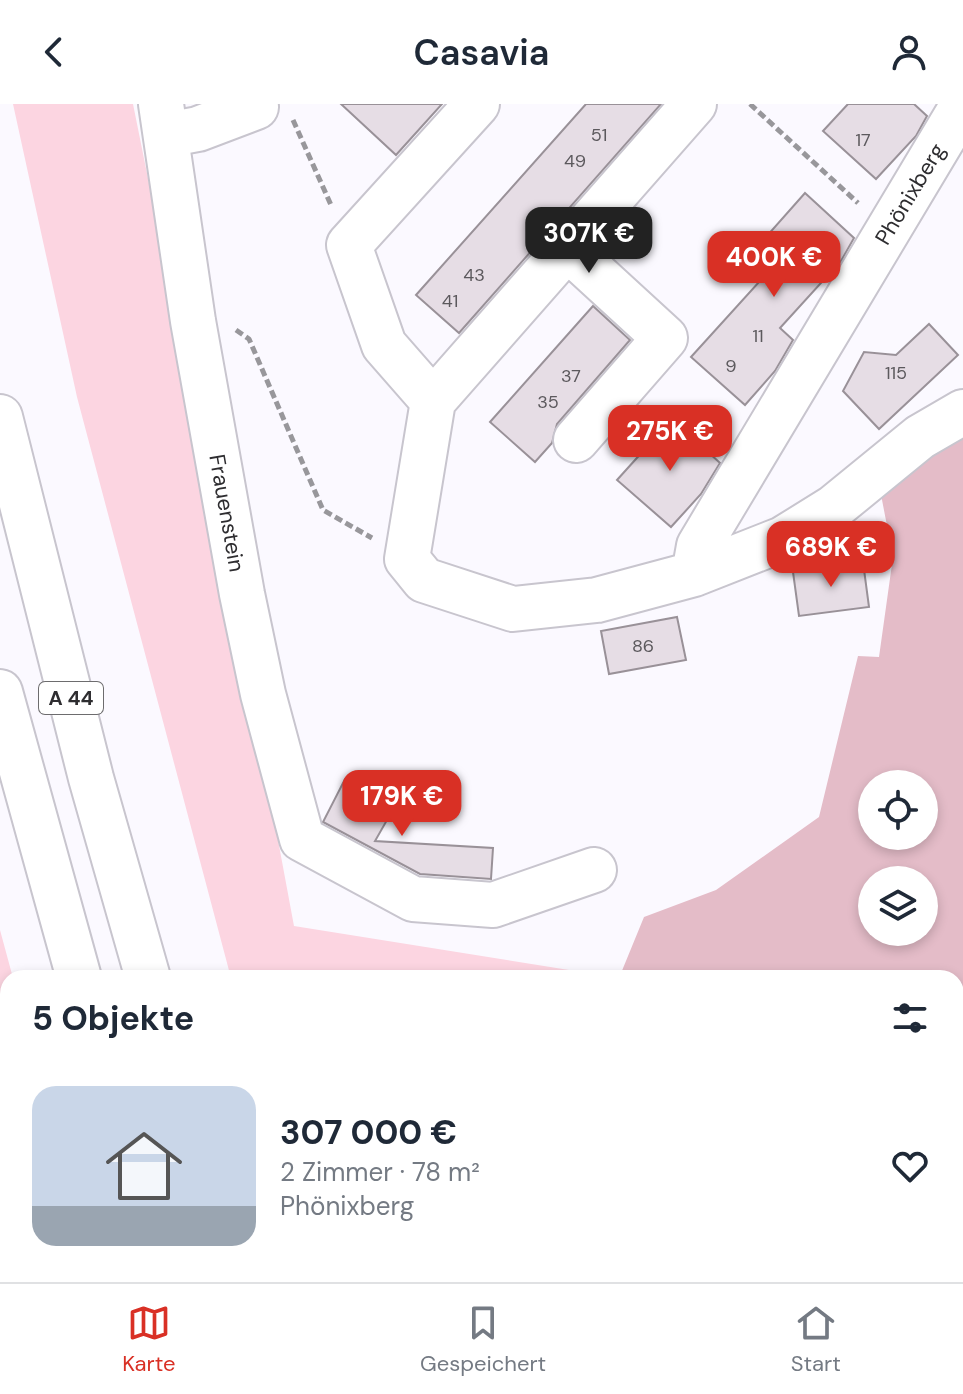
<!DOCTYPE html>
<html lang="de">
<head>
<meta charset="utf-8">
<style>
	:root { --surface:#fff; --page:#f2f2f3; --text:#1f2937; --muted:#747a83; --line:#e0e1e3; --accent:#d93025 }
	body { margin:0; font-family:"DM Sans",sans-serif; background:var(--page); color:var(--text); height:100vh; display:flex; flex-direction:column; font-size:30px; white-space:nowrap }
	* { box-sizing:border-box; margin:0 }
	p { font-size:26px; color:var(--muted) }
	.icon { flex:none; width:44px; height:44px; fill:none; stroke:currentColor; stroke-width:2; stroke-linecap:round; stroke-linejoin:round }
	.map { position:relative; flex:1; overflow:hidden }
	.drawer { position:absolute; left:0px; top:866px; width:964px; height:312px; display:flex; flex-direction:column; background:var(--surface); border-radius:24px 24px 0 0; box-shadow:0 4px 12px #0003 }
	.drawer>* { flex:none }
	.controls { position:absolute; left:858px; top:666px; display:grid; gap:16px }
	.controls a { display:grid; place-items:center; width:80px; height:80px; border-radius:50%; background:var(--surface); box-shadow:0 4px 12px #0003; font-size:40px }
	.price { position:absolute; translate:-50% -68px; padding:0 18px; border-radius:16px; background:var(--accent); color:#fff; font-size:26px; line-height:52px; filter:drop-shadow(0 2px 4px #0008) }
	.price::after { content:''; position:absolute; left:50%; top:48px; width:24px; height:18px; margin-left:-12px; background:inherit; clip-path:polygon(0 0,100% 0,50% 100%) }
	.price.active { background:#222; color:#fff }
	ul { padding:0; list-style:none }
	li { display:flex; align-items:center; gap:24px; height:200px; padding:0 32px }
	li span { display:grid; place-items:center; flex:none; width:224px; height:160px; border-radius:24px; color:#555 }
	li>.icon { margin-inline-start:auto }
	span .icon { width:96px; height:96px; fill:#fffc; stroke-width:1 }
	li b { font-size:34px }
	h2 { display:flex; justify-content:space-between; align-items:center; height:96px; padding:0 32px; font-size:34px }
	header { display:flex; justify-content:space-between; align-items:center; height:104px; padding:0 32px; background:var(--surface); font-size:36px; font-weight:600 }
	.menu { display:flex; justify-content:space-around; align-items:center; height:112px; border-top:2px solid var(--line); background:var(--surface); font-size:22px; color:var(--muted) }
	.menu a { display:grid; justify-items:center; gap:4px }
	.menu .active { color:var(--accent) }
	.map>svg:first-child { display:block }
	.green { fill:#fcd5e1 }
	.forest { fill:#e4bcc8; fill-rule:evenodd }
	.building { fill:#e6dde5; stroke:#999198; stroke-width:2 }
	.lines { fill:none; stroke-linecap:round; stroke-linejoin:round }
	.minor-casing { stroke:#c8c5ce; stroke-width:48 }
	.major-casing { stroke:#c8c5ce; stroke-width:48 }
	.highway-casing { stroke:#c8c5ce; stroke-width:48 }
	.path { stroke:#98979b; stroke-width:5; stroke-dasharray:8 4; stroke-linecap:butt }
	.minor { stroke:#fff; stroke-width:44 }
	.major { stroke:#fff; stroke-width:44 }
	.highway { stroke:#fff; stroke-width:44 }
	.labels { text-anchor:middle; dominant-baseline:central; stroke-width:7; stroke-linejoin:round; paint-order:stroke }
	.number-label { font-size:18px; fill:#5c595d }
	.shield { fill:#fff; stroke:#6d6c6e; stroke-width:2 }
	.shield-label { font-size:20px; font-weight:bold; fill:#2e2d30 }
	.street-label { font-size:22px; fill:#2e2d30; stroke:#fff }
</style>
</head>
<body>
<header><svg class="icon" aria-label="back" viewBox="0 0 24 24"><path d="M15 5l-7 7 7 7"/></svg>Casavia<svg class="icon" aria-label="person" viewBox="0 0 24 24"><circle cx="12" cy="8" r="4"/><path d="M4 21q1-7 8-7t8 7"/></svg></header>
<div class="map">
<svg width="963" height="1178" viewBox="0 0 963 1178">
	<rect width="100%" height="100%" fill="#fbf9ff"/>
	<!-- green -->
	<path class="green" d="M 13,0 L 133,0 L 238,521 L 294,822 L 619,874 L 231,874 L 77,293 Z
		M 0,826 L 13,874 L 8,874 L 8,1032 L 0,1033 Z
		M 11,1170 L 110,1170 L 113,1178 L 13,1178 Z
		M 327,1170 L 590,1170 L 607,1178 L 330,1178 Z"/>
	<!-- forest -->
	<path class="forest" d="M 963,313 L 963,922 L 956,920 L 956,874 L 619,874 L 644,813 L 716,786 L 819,713 L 858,552 L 879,553 L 893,453 L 878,375 ZM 872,680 L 924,680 L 924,732 L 872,732 ZM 872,776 L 924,776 L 924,828 L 872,828 Z"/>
	<!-- building -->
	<path class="building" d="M 341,0 L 442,0 L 396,51 Z
		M 586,0 L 661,0 L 459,229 L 416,191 Z
		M 848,0 L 914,0 L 927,12 L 916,32 L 876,75 L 823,27 Z
		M 805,89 L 854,134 L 841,157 L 780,224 L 793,236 L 775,267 L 745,301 L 691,253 L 769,167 L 751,150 Z
		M 593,202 L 630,236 L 557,320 L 552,339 L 535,358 L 490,318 Z
		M 929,220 L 958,251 L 879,325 L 843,287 L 864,248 L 896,251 Z
		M 672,315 L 720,359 L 701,390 L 671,423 L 617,376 Z
		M 863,458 L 869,503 L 799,512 L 793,468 Z
		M 677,513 L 686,556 L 609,570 L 601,527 Z
		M 345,675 L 395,702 L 375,737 L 493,744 L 491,775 L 420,770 L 323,718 Z"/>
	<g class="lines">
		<defs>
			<path id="minor" d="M 161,0 L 193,217 L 242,490 L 263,590 L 302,735 L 413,795 L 493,801 L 594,766
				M 477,0 L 349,141 L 384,241 L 433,297 L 407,455 L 424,476 L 513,505 L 597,496 L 694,470 L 783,435 L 833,404 L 920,333 L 963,308
				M 166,31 L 198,25 L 256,3
				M 567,144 L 665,234 L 576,336
				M 433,297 L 694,0
				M 694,470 L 699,442 L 963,1
				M 956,1128 L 963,1130
				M 956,1166 L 963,1168"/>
			<path id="major" d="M 0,1081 L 8,1080"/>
			<path id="highway" d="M 0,313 L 91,674 L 148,874
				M 0,588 L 79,874
				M 0,1132 L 8,1122
				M 184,1170 L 188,1178
				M 258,1170 L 261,1178
				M 729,1170 L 734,1178
				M 669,1176 L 669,1178
				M 798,1178 L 805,1170"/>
		</defs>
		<!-- minor casing -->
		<use href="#minor" class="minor-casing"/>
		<!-- major casing -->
		<use href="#major" class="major-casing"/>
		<!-- highway casing -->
		<use href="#highway" class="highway-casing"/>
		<!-- path -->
		<path class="path" d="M 750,0 L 858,99
			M 293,16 L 331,101
			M 236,226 L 249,235 L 323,406 L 372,434"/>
		<!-- minor -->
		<use href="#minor" class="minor"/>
		<!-- major -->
		<use href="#major" class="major"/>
		<!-- highway -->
		<use href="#highway" class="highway"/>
	</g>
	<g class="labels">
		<!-- number labels -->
		<g class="number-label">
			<text x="599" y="31">51</text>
			<text x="863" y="36">17</text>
			<text x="575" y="57">49</text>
			<text x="474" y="171">43</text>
			<text x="450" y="197">41</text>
			<text x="758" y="232">11</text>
			<text x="731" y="262">9</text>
			<text x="896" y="269">115</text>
			<text x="571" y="272">37</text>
			<text x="548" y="298">35</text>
			<text x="643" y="542">86</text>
		</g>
		<!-- shield labels -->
		<rect class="shield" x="39" y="578" width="64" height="32" rx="6"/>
		<g class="shield-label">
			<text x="71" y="594">A 44</text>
		</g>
		<!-- street labels -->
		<g class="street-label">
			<text transform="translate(910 90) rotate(-59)">Phönixberg</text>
			<text transform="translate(227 409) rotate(80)">Frauenstein</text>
		</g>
	</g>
</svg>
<div class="controls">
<a><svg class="icon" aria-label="locate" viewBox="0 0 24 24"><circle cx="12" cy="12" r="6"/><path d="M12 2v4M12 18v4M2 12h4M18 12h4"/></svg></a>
<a><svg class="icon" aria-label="layers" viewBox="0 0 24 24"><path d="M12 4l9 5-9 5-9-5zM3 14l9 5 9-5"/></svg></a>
</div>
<b class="price active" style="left:589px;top:171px">307K €</b>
<b class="price" style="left:774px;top:195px">400K €</b>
<b class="price" style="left:670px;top:369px">275K €</b>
<b class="price" style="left:831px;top:485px">689K €</b>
<b class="price" style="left:402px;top:734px">179K €</b>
<section class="drawer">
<h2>5 Objekte<svg class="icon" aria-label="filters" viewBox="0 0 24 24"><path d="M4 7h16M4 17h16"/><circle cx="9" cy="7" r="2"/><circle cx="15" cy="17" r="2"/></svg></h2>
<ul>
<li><span style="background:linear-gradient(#c9d6e8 75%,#9aa5b1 0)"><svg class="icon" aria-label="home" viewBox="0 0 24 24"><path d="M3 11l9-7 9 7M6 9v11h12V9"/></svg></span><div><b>307 000 €</b><p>2 Zimmer · 78 m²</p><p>Phönixberg</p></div><svg class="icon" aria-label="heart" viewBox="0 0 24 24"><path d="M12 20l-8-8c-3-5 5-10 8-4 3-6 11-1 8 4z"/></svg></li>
</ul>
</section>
</div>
<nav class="menu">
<a class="active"><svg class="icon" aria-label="map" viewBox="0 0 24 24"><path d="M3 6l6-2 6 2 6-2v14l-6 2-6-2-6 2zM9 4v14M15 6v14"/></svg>Karte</a>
<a><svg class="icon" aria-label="saved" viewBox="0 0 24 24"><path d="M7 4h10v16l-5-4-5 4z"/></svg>Gespeichert</a>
<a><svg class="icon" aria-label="home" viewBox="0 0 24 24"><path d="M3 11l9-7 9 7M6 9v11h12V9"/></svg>Start</a>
</nav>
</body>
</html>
